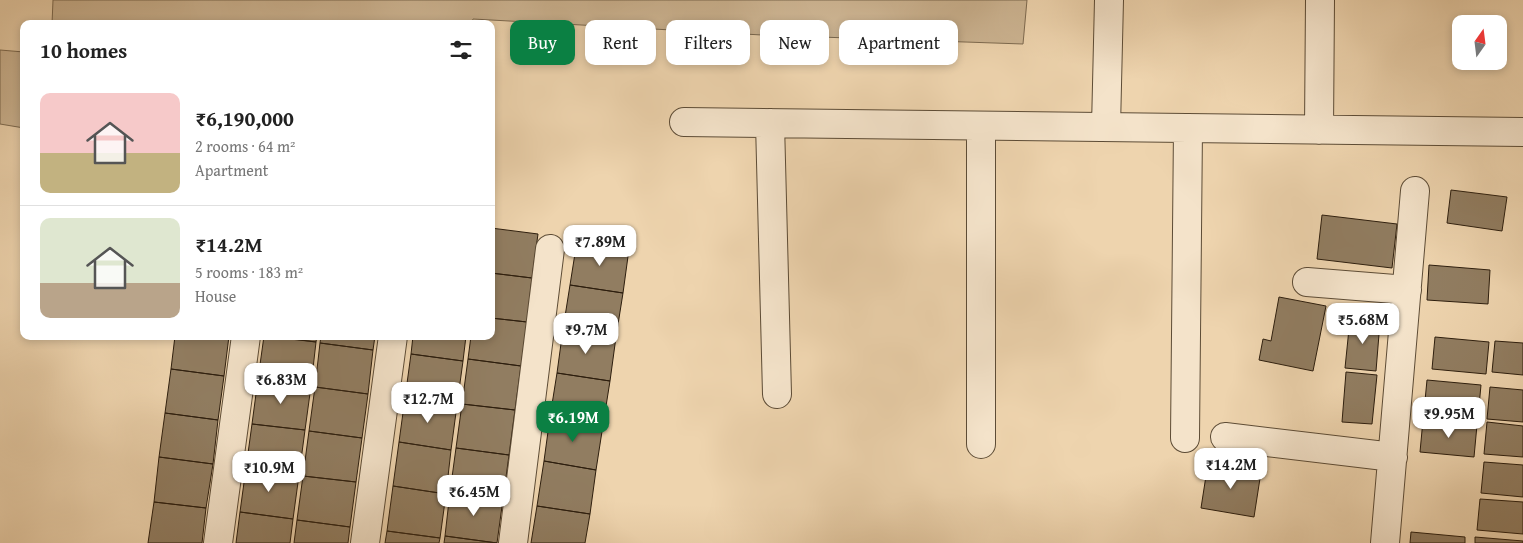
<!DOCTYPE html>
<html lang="en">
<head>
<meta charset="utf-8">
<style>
	:root { --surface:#fff; --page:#f6f6f6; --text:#222; --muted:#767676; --line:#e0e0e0; --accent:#0b8043 }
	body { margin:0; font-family:"Gentium Book Plus",serif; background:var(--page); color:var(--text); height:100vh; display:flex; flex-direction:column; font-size:19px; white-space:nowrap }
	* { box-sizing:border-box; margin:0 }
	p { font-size:16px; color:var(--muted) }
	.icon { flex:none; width:28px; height:28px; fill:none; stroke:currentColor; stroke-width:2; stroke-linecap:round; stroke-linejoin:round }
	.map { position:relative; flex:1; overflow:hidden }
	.panel { position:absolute; left:20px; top:20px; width:475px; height:320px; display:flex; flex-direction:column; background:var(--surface); border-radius:10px; box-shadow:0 2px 8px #0003 }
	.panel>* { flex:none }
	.top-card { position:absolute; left:510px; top:20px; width:475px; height:45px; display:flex; gap:10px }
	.needle { width:32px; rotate:14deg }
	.tools { position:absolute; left:1452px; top:15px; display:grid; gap:10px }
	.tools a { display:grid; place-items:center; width:55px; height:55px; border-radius:10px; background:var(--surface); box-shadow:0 2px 8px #0003; font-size:25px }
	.price { position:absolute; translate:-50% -42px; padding:0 11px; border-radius:10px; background:#fff; color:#222; font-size:16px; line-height:32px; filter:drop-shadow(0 1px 2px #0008) }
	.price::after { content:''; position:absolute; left:50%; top:30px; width:15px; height:11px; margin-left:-8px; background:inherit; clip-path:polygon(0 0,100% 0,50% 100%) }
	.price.active { background:var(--accent); color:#fff }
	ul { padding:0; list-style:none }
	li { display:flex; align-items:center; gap:15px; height:125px; padding:0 20px }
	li+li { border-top:1px solid var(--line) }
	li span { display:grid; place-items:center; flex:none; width:140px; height:100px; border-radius:10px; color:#555 }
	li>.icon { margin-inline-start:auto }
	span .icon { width:60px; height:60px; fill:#fffc; stroke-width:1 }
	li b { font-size:21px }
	h2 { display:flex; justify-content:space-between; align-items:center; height:60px; padding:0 20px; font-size:21px }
	.pill { padding:0 18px; border-radius:10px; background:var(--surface); box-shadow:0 2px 8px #0003; font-size:18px; line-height:45px }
	.pill.active { background:var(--accent); color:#fff }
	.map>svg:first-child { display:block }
	.green { fill:#cdb593; stroke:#7d6a50 }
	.building { fill:#917d61; stroke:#2d1e0e }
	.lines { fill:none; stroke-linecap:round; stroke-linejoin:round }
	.street-casing { stroke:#5d4c36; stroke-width:30 }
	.street { stroke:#f4e3ca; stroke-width:28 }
</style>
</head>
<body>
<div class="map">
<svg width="1523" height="543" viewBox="0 0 1523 543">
	<rect width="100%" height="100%" fill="#eed4ae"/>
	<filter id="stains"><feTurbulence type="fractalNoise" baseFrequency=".004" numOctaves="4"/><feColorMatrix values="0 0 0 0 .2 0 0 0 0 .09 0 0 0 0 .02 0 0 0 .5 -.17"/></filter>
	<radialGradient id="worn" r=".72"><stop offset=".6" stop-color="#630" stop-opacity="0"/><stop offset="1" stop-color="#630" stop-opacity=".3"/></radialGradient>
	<!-- green -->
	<path class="green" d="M 53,0 L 1027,0 L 1023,44 L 762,35 L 473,19 L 471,24 L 52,24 Z
		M 0,50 L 24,52 L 24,128 L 0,124 Z"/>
	<!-- building -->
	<path class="building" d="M 1451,190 L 1507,197 L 1502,231 L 1447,223 Z
		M 1322,215 L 1397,224 L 1392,268 L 1317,259 Z
		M 491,228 L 538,234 L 532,278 L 491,273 Z
		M 577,241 L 629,249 L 623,293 L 570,285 Z
		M 1429,265 L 1490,270 L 1488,304 L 1427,300 Z
		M 491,273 L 532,278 L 527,322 L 491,318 Z
		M 570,285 L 623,293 L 616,337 L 563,329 Z
		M 1279,297 L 1326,306 L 1313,371 L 1259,360 L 1263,339 L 1271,341 Z
		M 491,318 L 527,322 L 521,366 L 468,359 L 471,336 L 491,336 Z
		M 1350,319 L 1380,322 L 1376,371 L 1345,368 Z
		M 563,329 L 616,337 L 610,381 L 557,373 Z
		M 175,336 L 229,336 L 224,376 L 171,369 Z
		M 264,336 L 316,342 L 311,386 L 258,379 Z
		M 271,336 L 317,336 L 316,342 Z
		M 321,336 L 375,336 L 373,350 L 320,343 Z
		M 413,336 L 466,336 L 463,361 L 411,354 Z
		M 1435,337 L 1489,342 L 1486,374 L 1432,369 Z
		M 1495,341 L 1523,343 L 1523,375 L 1492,372 Z
		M 320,343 L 373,350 L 368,394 L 315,387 Z
		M 411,354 L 463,361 L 457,405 L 405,398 Z
		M 468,359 L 521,366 L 515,410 L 462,404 Z
		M 171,369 L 224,376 L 218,420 L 165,413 Z
		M 1346,372 L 1377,375 L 1372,424 L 1342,422 Z
		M 557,373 L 610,381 L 603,425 L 550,417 Z
		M 258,379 L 311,386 L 305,430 L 252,424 Z
		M 1427,380 L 1481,385 L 1478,417 L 1424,411 Z
		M 315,387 L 368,394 L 362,438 L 309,431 Z
		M 1490,387 L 1523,390 L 1523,422 L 1487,419 Z
		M 405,398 L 457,405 L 451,450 L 399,442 Z
		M 462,404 L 515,410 L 509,455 L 456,448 Z
		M 165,413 L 218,420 L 213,464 L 159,457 Z
		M 550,417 L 603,425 L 596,470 L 544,461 Z
		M 1423,420 L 1477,425 L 1474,457 L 1420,452 Z
		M 1487,422 L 1523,426 L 1523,457 L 1484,454 Z
		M 252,424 L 305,430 L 299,475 L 246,468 Z
		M 309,431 L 362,438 L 356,482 L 303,476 Z
		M 399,442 L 451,450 L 446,494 L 393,486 Z
		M 456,448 L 509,455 L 503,499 L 450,492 Z
		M 159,457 L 213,464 L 206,508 L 154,502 Z
		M 544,461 L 596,470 L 590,514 L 537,506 Z
		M 1484,462 L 1523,465 L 1523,497 L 1481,493 Z
		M 1208,463 L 1261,472 L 1254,517 L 1201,508 Z
		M 246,468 L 299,475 L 293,519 L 240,512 Z
		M 303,476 L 356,482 L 350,527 L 297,520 Z
		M 393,486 L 446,494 L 440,538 L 387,531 Z
		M 450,492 L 503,499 L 497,543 L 445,536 Z
		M 1480,499 L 1523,502 L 1523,534 L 1477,530 Z
		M 154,502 L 206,508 L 202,543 L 148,543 Z
		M 537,506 L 590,514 L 585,543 L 531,543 Z
		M 240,512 L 293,519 L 290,543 L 236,543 Z
		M 297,520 L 350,527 L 348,543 L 294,543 Z
		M 387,531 L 440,538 L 439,543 L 385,543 Z
		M 1411,532 L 1465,537 L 1465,543 L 1410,543 Z
		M 445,536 L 497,543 L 444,543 Z
		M 1475,537 L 1523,541 L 1523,543 L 1475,543 Z"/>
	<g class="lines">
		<defs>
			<path id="street" d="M 684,122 L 1523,132
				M 770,123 L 777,394
				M 1106,127 L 1109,0
				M 1319,130 L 1320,0
				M 1307,282 L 1407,290
				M 1225,437 L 1393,457
				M 1185,438 L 1188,128
				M 981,444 L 981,126
				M 218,543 L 246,336
				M 365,543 L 393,336
				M 513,543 L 550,249
				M 1385,543 L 1415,191"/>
		</defs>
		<!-- street casing -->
		<use href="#street" class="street-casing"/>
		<!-- street -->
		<use href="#street" class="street"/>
	</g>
	<rect width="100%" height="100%" filter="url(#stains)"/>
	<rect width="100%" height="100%" fill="url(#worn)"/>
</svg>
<div class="tools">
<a><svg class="needle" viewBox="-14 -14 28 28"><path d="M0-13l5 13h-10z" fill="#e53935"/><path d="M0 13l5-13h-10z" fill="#767676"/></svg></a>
</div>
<b class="price" style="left:600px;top:267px">₹7.89M</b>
<b class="price" style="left:1363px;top:345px">₹5.68M</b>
<b class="price" style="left:586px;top:355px">₹9.7M</b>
<b class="price" style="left:281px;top:405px">₹6.83M</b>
<b class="price" style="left:428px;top:424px">₹12.7M</b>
<b class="price" style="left:1449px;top:439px">₹9.95M</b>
<b class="price active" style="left:573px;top:443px">₹6.19M</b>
<b class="price" style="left:1231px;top:490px">₹14.2M</b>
<b class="price" style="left:269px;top:493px">₹10.9M</b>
<b class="price" style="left:474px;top:517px">₹6.45M</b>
<div class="top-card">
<a class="pill active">Buy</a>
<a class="pill">Rent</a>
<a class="pill">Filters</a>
<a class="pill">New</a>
<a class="pill">Apartment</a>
</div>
<section class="panel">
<h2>10 homes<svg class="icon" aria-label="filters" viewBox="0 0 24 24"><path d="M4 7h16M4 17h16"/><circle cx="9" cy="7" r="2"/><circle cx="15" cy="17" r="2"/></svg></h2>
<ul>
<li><span style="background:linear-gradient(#f6c9c9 60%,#c2b280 0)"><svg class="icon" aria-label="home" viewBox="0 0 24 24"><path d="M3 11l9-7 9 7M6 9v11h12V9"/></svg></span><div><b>₹6,190,000</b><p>2 rooms · 64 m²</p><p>Apartment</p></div></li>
<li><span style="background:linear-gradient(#dfe7d0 65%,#b9a48a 0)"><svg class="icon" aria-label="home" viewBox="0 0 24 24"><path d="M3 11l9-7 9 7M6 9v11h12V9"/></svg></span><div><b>₹14.2M</b><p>5 rooms · 183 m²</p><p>House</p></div></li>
</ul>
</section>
</div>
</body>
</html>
